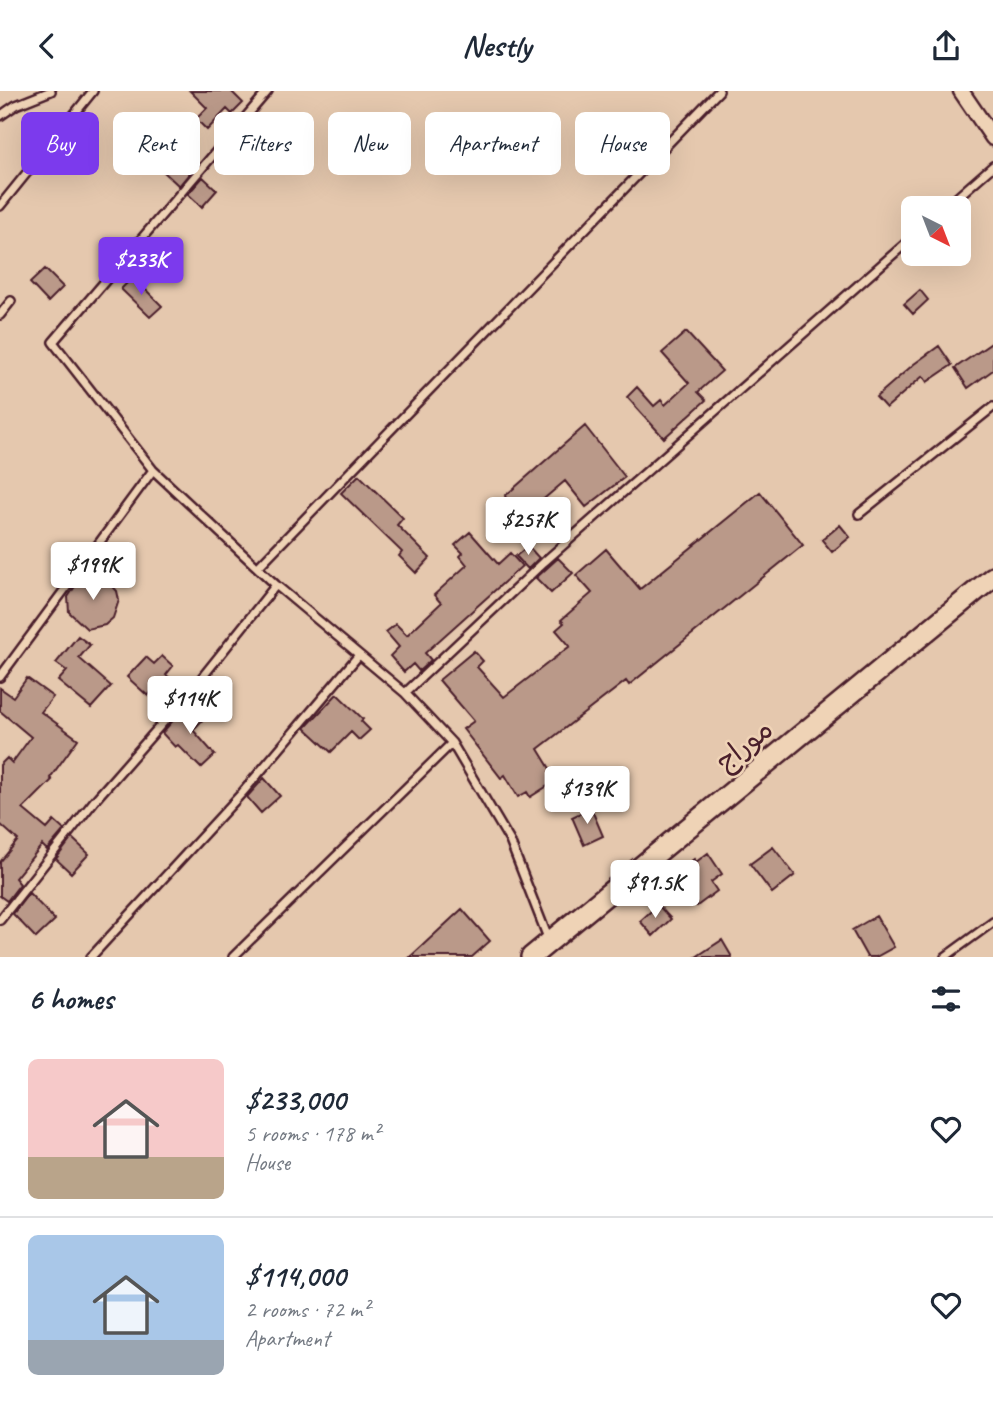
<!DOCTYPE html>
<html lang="en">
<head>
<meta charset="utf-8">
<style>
	:root { --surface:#fff; --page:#f2f2f3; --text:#1f2937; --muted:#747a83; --line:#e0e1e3; --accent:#7c3aed }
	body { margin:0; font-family:Caveat,"Playpen Sans Arabic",sans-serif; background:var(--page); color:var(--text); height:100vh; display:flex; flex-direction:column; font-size:26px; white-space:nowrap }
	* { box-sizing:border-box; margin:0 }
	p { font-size:23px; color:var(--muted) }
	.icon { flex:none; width:38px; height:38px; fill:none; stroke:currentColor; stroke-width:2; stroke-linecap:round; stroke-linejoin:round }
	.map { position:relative; height:866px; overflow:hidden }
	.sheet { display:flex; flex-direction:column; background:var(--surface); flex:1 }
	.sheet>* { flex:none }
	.top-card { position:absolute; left:21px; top:21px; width:952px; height:63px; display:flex; gap:14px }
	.needle { width:46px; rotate:138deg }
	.fabs { position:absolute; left:901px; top:105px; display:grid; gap:14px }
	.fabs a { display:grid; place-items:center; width:70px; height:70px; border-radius:10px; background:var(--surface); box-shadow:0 7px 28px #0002; font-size:35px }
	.price { position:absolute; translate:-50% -60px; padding:0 16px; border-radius:7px; background:#fff; color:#222; font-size:23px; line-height:46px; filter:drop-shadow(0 2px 4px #0008) }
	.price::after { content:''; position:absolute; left:50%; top:42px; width:21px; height:16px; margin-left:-10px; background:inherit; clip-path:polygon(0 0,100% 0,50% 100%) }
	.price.on { background:var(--accent); color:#fff }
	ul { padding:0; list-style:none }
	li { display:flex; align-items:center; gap:21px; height:175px; padding:0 28px }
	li+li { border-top:2px solid var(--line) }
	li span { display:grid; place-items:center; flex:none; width:196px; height:140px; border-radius:10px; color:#555 }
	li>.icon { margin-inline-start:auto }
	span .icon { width:84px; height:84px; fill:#fffc; stroke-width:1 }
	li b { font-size:30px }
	h2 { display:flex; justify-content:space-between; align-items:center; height:84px; padding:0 28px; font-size:30px }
	.tag { padding:0 24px; border-radius:10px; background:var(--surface); box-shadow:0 7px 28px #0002; font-size:24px; line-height:63px }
	.tag.on { background:var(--accent); color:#fff }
	header { display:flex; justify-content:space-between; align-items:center; height:91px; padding:0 28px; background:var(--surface); font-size:32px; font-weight:700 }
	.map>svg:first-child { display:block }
	.building { fill:#ba9989; stroke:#4a1f2b; stroke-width:2 }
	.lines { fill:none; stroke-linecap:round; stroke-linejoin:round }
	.lane-casing { stroke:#4a1f2b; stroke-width:12 }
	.street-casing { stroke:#4a1f2b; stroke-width:19 }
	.secondary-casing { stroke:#4a1f2b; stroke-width:24 }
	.lane { stroke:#efd3b6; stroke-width:7 }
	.street { stroke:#efd3b6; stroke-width:14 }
	.secondary { stroke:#efd3b6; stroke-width:19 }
	.labels { text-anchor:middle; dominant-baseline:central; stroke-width:5; stroke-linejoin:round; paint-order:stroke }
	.street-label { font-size:28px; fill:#4a1f2b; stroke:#efd3b6 }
</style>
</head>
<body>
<header><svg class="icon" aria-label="back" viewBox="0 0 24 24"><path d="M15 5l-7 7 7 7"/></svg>Nestly<svg class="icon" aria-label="share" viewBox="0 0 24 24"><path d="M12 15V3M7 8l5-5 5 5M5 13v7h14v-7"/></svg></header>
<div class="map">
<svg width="993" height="866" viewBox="0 0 993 866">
	<rect width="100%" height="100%" fill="#e5c8ae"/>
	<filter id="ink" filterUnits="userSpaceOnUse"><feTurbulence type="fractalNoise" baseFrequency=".0143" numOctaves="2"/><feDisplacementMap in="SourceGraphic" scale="14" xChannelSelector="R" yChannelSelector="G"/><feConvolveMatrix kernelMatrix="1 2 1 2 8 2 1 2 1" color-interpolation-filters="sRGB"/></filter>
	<g filter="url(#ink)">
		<!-- building -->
		<path class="building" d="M 190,0 L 231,0 L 243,12 L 232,23 L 227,18 L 207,39 L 196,28 L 207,17 Z
			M 174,28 L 189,42 L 178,53 L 164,39 Z
			M 180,65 L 193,78 L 179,95 L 164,81 Z
			M 203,86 L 217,99 L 202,116 L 188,103 Z
			M 45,178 L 63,196 L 48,211 L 30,192 Z
			M 133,186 L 162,215 L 150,226 L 121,198 Z
			M 920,199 L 928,209 L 913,223 L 904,213 Z
			M 686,241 L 722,280 L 698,301 L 706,309 L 664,347 L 627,306 L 637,296 L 654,315 L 661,309 L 665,314 L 689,292 L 662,262 Z
			M 993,251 L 993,279 L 968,297 L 955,277 Z
			M 939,255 L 952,274 L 927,291 L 923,285 L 886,317 L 876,306 L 914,273 Z
			M 585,335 L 625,386 L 586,416 L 565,390 L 532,418 L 525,411 L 512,422 L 503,410 L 506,407 L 505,405 Z
			M 359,384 L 403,427 L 397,434 L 430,467 L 416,482 L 399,465 L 402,461 L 341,402 Z
			M 760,401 L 803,454 L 629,594 L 626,590 L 538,658 L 557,689 L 530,706 L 527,701 L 518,706 L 505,684 L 501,687 L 463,638 L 474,630 L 439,589 L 474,560 L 483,570 L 477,576 L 504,606 L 570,555 L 556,539 L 564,532 L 561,529 L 592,502 L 576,484 L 606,458 L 640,498 Z
			M 840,434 L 850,446 L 832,461 L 822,449 Z
			M 470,441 L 498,473 L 510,462 L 522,475 L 425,562 L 431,569 L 419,580 L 413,573 L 404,581 L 390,565 L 399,556 L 386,541 L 396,533 L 407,544 L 441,512 L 434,504 L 467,474 L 460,465 L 463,462 L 455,454 Z
			M 528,455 L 539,467 L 528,478 L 516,465 Z
			M 558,467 L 573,482 L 551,502 L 536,487 Z
			M 91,486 L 107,489 L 117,500 L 119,509 L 113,527 L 105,534 L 87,538 L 69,521 L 68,506 L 78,491 Z
			M 78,545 L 90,554 L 79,567 L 111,595 L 91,617 L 58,590 L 67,580 L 56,572 Z
			M 162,565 L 173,575 L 166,584 L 170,587 L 155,603 L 152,600 L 148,605 L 127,586 L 146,566 L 154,573 Z
			M 27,587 L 53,606 L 41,621 L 78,648 L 50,687 L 52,689 L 23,718 L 47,738 L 54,730 L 64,739 L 47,759 L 42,754 L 15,787 L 20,793 L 7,810 L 0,805 L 0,771 L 18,749 L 0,733 L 0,674 L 7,667 L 12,672 L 31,646 L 0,620 L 0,597 L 13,606 Z
			M 337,603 L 363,628 L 361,630 L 370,639 L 359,649 L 351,641 L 331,661 L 305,637 Z
			M 198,613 L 208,623 L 193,639 L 215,664 L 201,677 L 178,654 L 175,656 L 162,642 L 183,618 L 188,624 Z
			M 264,687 L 280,705 L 261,722 L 247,706 Z
			M 591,717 L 603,745 L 584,754 L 572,726 Z
			M 72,747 L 89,763 L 71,782 L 56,768 Z
			M 773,756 L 795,784 L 772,802 L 750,773 Z
			M 708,762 L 722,783 L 711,791 L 717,800 L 697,815 L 690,809 L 672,785 L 694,768 L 696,771 Z
			M 29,802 L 55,829 L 36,847 L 13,823 Z
			M 658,814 L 671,828 L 653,845 L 640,830 Z
			M 462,818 L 490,850 L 472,866 L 410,866 Z
			M 876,825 L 894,856 L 876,866 L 867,866 L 852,839 Z
			M 722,849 L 732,866 L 696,866 Z"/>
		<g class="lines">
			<defs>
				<path id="lane" d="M 268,0 L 53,251 L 153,379 L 276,494 L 405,602 L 452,652 L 510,750 L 548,847
					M 0,25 L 16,14 L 51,0
					M 0,115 L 93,0
					M 945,117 L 993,75
					M 0,224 L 11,210
					M 859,423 L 993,316
					M 258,476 L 719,0
					M 0,586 L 153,379
					M 405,602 L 544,471 L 914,145
					M 0,829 L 95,709 L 196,594 L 276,494
					M 91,866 L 242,702 L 359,564
					M 233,866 L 452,652
					M 945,866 L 993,831"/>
				<path id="street" d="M 961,0 L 993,47"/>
				<path id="secondary" d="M 531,866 L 993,486"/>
			</defs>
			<!-- lane casing -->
			<use href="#lane" class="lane-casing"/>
			<!-- street casing -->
			<use href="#street" class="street-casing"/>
			<!-- secondary casing -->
			<use href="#secondary" class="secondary-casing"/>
			<!-- lane -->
			<use href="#lane" class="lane"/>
			<!-- street -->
			<use href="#street" class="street"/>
			<!-- secondary -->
			<use href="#secondary" class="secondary"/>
		</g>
	</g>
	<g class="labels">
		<!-- street labels -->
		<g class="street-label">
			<text transform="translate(744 654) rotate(-39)">موراج</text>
		</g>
	</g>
</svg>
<div class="fabs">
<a><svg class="needle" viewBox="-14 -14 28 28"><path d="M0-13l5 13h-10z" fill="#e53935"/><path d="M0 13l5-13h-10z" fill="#747a83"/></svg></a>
</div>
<b class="price on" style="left:141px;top:206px">$233K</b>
<b class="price" style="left:528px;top:466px">$257K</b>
<b class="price" style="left:93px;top:511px">$199K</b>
<b class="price" style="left:190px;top:645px">$114K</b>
<b class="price" style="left:587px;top:735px">$139K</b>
<b class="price" style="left:655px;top:829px">$91.5K</b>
<div class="top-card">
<a class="tag on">Buy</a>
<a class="tag">Rent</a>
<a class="tag">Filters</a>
<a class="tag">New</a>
<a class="tag">Apartment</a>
<a class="tag">House</a>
</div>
</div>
<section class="sheet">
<h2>6 homes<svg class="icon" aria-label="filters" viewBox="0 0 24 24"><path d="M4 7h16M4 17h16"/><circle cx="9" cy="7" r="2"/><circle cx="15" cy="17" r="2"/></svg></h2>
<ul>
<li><span style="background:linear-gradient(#f6c9c9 70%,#b9a48a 0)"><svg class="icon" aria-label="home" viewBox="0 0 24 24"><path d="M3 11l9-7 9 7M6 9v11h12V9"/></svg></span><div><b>$233,000</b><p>5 rooms · 178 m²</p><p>House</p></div><svg class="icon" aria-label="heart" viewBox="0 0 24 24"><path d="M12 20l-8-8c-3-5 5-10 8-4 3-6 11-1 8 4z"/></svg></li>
<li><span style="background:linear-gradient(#a9c7e8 75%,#9aa5b1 0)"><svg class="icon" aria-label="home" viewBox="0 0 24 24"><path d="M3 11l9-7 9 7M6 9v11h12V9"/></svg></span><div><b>$114,000</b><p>2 rooms · 72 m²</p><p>Apartment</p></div><svg class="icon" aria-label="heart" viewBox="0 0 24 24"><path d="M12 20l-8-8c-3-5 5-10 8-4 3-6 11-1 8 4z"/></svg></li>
</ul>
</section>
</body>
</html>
